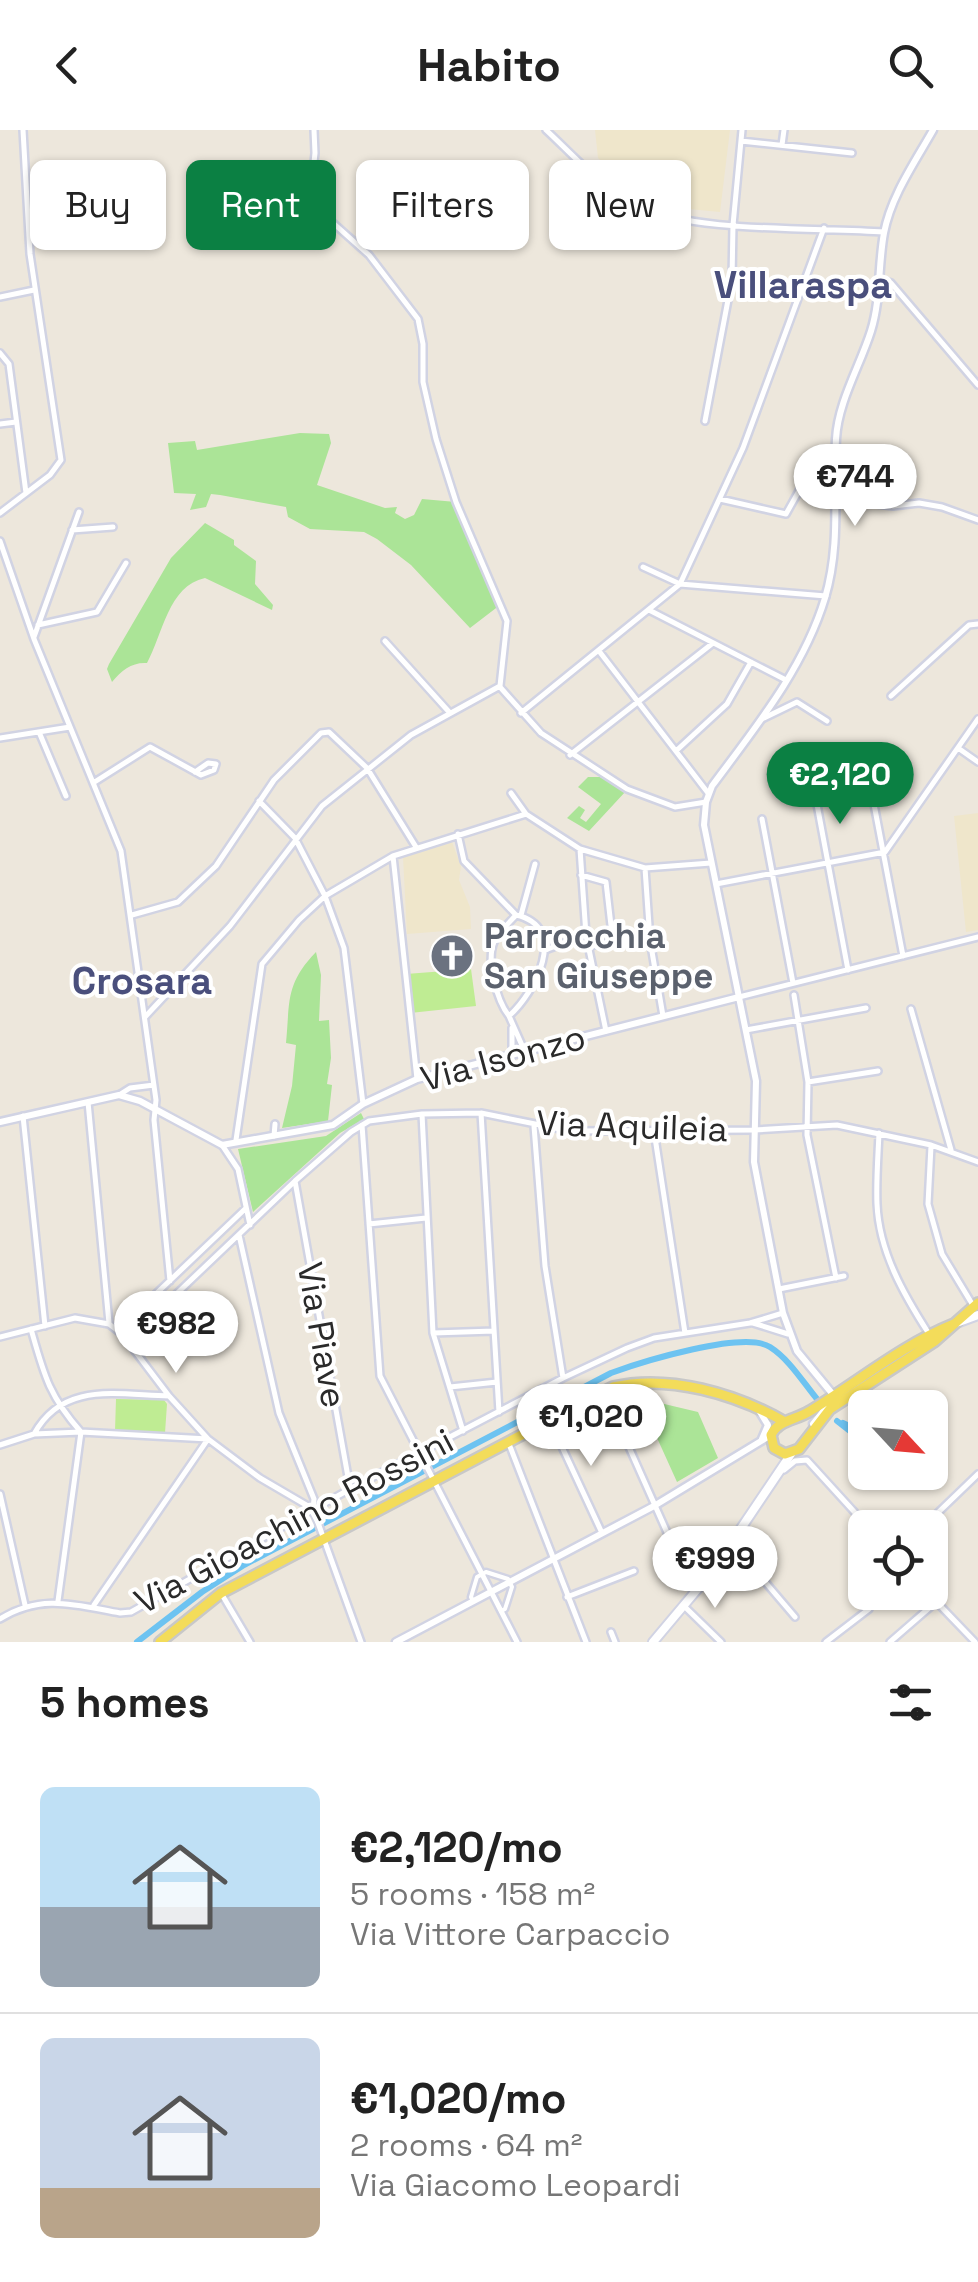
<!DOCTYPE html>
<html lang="en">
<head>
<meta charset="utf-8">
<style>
	:root { --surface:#fff; --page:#f2f2f2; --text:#222; --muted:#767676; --line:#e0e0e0; --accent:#0b8043 }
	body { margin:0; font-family:"Space Grotesk",sans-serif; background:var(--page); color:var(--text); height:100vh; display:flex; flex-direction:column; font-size:38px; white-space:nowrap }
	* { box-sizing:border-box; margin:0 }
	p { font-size:32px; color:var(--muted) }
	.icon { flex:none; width:55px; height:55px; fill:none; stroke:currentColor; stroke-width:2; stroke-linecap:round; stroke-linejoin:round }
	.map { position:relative; height:1512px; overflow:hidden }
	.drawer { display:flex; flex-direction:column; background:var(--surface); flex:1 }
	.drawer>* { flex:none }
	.guide { position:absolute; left:30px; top:30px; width:920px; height:90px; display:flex; gap:20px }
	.needle { width:65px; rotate:116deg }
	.tools { position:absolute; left:848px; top:1260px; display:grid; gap:20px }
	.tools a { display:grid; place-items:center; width:100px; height:100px; border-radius:15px; background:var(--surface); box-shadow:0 2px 8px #0004; font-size:50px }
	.price { position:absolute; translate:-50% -85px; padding:0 22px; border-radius:35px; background:#fff; color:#222; font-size:32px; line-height:65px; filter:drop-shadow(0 2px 5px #0008) }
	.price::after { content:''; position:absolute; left:50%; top:60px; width:30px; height:22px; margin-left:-15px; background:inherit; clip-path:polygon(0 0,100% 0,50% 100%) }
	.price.active { background:var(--accent); color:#fff }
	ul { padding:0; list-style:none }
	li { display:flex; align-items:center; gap:30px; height:250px; padding:0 40px }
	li+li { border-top:2px solid var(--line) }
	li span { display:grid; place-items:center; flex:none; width:280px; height:200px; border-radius:15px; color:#555 }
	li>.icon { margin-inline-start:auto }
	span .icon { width:120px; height:120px; fill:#fffc; stroke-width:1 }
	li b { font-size:42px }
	h2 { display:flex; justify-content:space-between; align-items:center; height:120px; padding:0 40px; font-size:42px }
	.pill { padding:0 35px; border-radius:15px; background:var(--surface); box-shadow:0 2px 8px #0004; font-size:35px; line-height:90px }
	.pill.active { background:var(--accent); color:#fff }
	header { display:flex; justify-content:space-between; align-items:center; height:130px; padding:0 40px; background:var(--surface); font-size:45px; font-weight:800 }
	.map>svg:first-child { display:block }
	.education { fill:#efe6cb }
	.green { fill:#abe497 }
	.pitch { fill:#bfec93 }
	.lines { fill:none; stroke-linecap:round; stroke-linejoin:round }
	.canal { stroke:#6dc3f1; stroke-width:6 }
	.pedestrian-casing { stroke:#d1d3e3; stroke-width:9 }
	.minor-casing { stroke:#d1d3e3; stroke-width:10 }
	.tertiary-casing { stroke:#d1d3e3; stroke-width:11 }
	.secondary-casing { stroke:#d1d3e3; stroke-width:12 }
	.primary-casing { stroke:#c8c8c8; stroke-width:14 }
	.pedestrian { stroke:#fff; stroke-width:4 }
	.minor { stroke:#fff; stroke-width:5 }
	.tertiary { stroke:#fff; stroke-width:6 }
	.secondary { stroke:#fff; stroke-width:8 }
	.primary { stroke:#f3dc5a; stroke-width:9 }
	.labels { text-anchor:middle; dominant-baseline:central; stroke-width:8; stroke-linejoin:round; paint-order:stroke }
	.worship-label { font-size:35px; font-weight:bold; fill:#5b616d; stroke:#fff; text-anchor:start }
	.street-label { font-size:35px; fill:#2a2a2a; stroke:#fff }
	.neighbourhood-label { font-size:38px; font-weight:bold; fill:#4a4f7c; stroke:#fff }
</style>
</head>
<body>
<header><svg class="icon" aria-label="back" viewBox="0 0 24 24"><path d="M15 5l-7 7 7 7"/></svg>Habito<svg class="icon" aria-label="search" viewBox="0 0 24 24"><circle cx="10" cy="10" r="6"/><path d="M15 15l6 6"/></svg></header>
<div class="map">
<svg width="978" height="1512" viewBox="0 0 978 1512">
	<rect width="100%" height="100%" fill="#ede7dc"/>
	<!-- education -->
	<path class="education" d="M 595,0 L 730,0 L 720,82 L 657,76 L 657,54 L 618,48 L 598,28 Z
		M 978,683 L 978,800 L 966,802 L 954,686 Z
		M 452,712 L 461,736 L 459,750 L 470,777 L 471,799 L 407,804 L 403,727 Z"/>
	<!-- green -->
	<path class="green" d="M 300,303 L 329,304 L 331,313 L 317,355 L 385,378 L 397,377 L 395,383 L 405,389 L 414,385 L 422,369 L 456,372 L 500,475 L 470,498 L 411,435 L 377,409 L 364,402 L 310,399 L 288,387 L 286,377 L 220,365 L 211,364 L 206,377 L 190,380 L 196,364 L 174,363 L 168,313 L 195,311 L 197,320 Z
		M 205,393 L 234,410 L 234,415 L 256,431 L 255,454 L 273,475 L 272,480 L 205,448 C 168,456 163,504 147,533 C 132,532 122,540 112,552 L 107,539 L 109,534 L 171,428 Z
		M 588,647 L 600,647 L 626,661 L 589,701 L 567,688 L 579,676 L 585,680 L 580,688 L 586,692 L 601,674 L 578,657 Z
		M 316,822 L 321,845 L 319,891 L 329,890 L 331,928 L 327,954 L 332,955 L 328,991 L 282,998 L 292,956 L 296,915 L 286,913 C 290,872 285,854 316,822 Z
		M 361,983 L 364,989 L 340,1003 L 253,1082 L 238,1019 L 326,1006 Z
		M 639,1268 L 698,1282 L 718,1328 L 677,1352 Z"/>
	<!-- pitch -->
	<path class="pitch" d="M 471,839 L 476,876 L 410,883 L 406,844 Z
		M 116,1269 L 164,1270 L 167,1274 L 165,1303 L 115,1301 Z"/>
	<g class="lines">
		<!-- canal -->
		<path class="canal" d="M 837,1291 L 865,1313
			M 843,1293 L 855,1299 L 865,1298
			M 137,1512 L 202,1462 L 244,1435 L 611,1243 C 641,1232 744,1200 770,1217 C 789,1229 803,1252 817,1269"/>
		<defs>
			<path id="pedestrian" d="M 473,1471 L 471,1467 L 477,1447 L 486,1442 L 508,1449 L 512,1457 L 505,1479 L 501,1481"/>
			<path id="minor" d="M 314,0 L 315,23 L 312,51 L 317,73 L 323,84 L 369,125 L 418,189 L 423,214 L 423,252 L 436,309 L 456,372 L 507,491 L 500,556
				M 546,0 C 573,25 601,57 634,74 C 690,104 818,97 884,102
				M 741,11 L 852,23
				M 782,15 L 784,0
				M 880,149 L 891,153 L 978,255
				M 0,167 L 34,160
				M 0,223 L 9,234 L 26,363
				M 705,291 L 732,149 L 733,95 L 742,0
				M 0,294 L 16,292
				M 837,359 L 858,369
				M 720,369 L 786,384 L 800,359
				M 837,369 L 893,376 L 919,373 L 942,377 L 978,390
				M 0,383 L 50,345 L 61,330 L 30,124 L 23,0
				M 72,400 L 113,397
				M 0,411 L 34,509 L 121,721 L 156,970 L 154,990 L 170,1151
				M 643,437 L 680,454 L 826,466
				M 649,480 L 786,550
				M 38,495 L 97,482 L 126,433
				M 34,507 L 79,382
				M 385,511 L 450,583
				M 599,521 L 708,663
				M 500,557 L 541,603 L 627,659 L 675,677 L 706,672
				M 891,566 L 969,495 L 978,494
				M 521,583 L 680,454 L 743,318 L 824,98
				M 764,588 L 797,572 L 827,591
				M 39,602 L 66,666
				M 0,608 L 70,597
				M 958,618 L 978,632
				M 677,620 L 727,574 L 751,532
				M 570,625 L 713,513
				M 93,653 L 150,617 L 201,645 L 214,640 L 216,634 L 208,633 L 195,642
				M 511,663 L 526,684 L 580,719 L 645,738 L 711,733
				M 816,669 L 848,840
				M 873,669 L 903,826
				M 259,671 L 295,708 L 325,766 L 344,818 L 363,974
				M 762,689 L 793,853
				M 458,704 L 464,731 L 515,784
				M 580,719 L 586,805 L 606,901
				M 393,726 L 417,949
				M 645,738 L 650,810 L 663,886
				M 581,745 L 606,752 L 613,813
				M 716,754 L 885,722 L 978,589
				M 132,785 L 178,772 L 216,736 L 274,650 L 321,603 L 329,602 L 367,638 L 416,717
				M 516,785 C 570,797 535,863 509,886 C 497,871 486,831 494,812 C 499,802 509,793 516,785 Z
				M 521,785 L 535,734
				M 588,816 L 634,809
				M 545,820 L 586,805
				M 597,855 L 634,850
				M 794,865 L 808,952 L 807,1005 L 836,1148
				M 739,867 L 978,807
				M 911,879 L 951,1020
				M 509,886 L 525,922
				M 145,887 L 230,796 L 322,676 L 411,605 L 500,556
				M 512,898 L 512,926
				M 746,900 L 866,878
				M 808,952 L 878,941
				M 119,965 L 130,958 L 154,955
				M 88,972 L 109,1193
				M 481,983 L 499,1282
				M 422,984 L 433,1203 L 463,1301
				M 23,986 L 45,1196
				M 362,995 L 380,1246 L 517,1512
				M 534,996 L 545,1136 L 563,1248
				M 654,1001 L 685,1203
				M 879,1003 C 878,1026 876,1051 877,1074 C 879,1122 904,1165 929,1204
				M 274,1006 L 275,994
				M 236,1010 L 262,834 L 299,790 L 325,766 L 393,726 L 526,684
				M 222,1015 L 238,1039 L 250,1095
				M 931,1016 L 928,1074 L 942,1124 L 974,1177
				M 295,1051 L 350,1358
				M 369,1094 L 426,1088
				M 239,1105 L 279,1283 L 314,1369 L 313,1379
				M 779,1159 L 844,1146
				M 163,1177 L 202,1221
				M 753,1193 L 788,1204
				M 31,1199 C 44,1245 49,1266 81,1302 L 58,1471
				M 118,1200 L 245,1079
				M 433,1203 L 494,1201
				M 0,1207 L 75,1188 L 109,1194 L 122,1204 L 169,1266 L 208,1309 L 260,1348 L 313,1379 L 361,1512
				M 128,1210 L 295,1051 L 351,1002 L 369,991 L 422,984 L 481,983 L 570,1001 L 754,1000 L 837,995 L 931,1015 L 978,1032
				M 450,1257 L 497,1252
				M 604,1261 L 694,1463
				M 549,1289 L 602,1403
				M 34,1304 C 63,1251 117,1265 169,1266
				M 509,1314 L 586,1512
				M 0,1315 L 34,1304 L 81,1302 L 208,1309
				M 784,1340 L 795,1331 L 807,1330 L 869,1398
				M 0,1364 L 25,1475
				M 922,1398 L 978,1344
				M 732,1413 L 795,1487
				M 927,1462 L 975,1512
				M 221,1463 L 250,1512
				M 567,1467 L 634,1441
				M 94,1475 L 208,1309
				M 684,1476 L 721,1512
				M 0,1489 C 41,1463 76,1475 120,1483 L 131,1482 L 350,1359 L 563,1248 L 627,1218 L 654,1208 L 750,1193 L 783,1183
				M 611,1502 L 615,1512
				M 826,1512 L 869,1479
				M 890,1512 L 936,1472"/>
			<path id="tertiary" d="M 0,992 L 119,965 L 140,971 L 222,1015 L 333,995 L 363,974 L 417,949 L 739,867
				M 760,1282 L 768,1295 L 762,1309
				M 813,1294 L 835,1267 L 797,1221 L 783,1183 L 754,1032 L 756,951 L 704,695 L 706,672 L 712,656 C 755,598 804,538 825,468 C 841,414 833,364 836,309 C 838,272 860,236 871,201 C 881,169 878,135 884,103 C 891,66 915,32 933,0
				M 396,1512 L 654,1376 L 771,1305"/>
			<path id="secondary" d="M 959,1192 L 978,1185
				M 653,1512 L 711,1443 L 791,1324"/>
			<path id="primary" d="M 954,1194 C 902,1215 858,1252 810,1281 C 796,1290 778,1290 771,1305 L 774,1318 L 785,1324 L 799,1319 L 830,1279 L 935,1211 L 978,1173
				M 160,1512 L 221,1463 L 613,1257 C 669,1244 736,1264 785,1292"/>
		</defs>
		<!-- pedestrian casing -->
		<use href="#pedestrian" class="pedestrian-casing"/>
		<!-- minor casing -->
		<use href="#minor" class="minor-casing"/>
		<!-- tertiary casing -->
		<use href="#tertiary" class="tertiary-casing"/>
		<!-- secondary casing -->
		<use href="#secondary" class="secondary-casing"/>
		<!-- primary casing -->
		<use href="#primary" class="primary-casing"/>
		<!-- pedestrian -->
		<use href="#pedestrian" class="pedestrian"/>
		<!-- minor -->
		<use href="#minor" class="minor"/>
		<!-- tertiary -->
		<use href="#tertiary" class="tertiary"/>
		<!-- secondary -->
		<use href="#secondary" class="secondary"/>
		<!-- primary -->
		<use href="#primary" class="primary"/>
	</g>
	<!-- icons -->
	<defs>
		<symbol id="church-disc" viewBox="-11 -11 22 22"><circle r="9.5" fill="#6b7280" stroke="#fff"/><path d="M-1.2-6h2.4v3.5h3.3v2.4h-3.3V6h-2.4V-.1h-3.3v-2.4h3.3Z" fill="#fff"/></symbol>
	</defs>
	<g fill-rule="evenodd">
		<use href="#church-disc" x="427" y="801" width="50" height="50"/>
	</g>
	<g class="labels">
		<!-- worship labels -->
		<g class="worship-label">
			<text x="484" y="806">Parrocchia<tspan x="484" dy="40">San Giuseppe</tspan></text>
		</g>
		<!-- street labels -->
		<g class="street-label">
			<text transform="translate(503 928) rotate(-15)">Via Isonzo</text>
			<text transform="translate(632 996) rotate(2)">Via Aquileia</text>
			<text transform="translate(322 1205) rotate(80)">Via Piave</text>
			<text transform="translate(294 1391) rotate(-28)">Via Gioachino Rossini</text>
		</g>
		<!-- neighbourhood labels -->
		<g class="neighbourhood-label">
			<text x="803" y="155">Villaraspa</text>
			<text x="142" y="851">Crosara</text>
		</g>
	</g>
</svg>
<div class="tools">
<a><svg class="needle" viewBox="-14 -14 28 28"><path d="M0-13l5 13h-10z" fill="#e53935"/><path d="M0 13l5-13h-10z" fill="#767676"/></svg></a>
<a><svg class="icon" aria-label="locate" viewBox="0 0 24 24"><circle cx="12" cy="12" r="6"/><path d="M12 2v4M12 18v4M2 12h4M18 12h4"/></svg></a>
</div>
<b class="price" style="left:855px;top:399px">€744</b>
<b class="price active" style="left:840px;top:697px">€2,120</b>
<b class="price" style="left:176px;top:1246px">€982</b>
<b class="price" style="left:591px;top:1339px">€1,020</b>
<b class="price" style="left:715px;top:1481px">€999</b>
<div class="guide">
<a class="pill">Buy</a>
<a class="pill active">Rent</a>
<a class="pill">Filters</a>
<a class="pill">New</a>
</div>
</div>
<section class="drawer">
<h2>5 homes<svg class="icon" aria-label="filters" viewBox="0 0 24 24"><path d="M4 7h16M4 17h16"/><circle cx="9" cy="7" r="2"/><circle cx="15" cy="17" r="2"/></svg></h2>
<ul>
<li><span style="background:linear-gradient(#bfe0f5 60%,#9aa5b1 0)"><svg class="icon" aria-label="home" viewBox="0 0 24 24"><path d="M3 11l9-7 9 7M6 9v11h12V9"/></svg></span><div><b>€2,120/mo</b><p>5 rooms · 158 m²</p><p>Via Vittore Carpaccio</p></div></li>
<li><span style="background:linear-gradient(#c9d6e8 75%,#b9a48a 0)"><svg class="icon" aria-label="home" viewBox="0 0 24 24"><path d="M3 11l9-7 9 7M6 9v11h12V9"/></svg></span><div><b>€1,020/mo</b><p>2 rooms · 64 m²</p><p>Via Giacomo Leopardi</p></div></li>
</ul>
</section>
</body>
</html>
